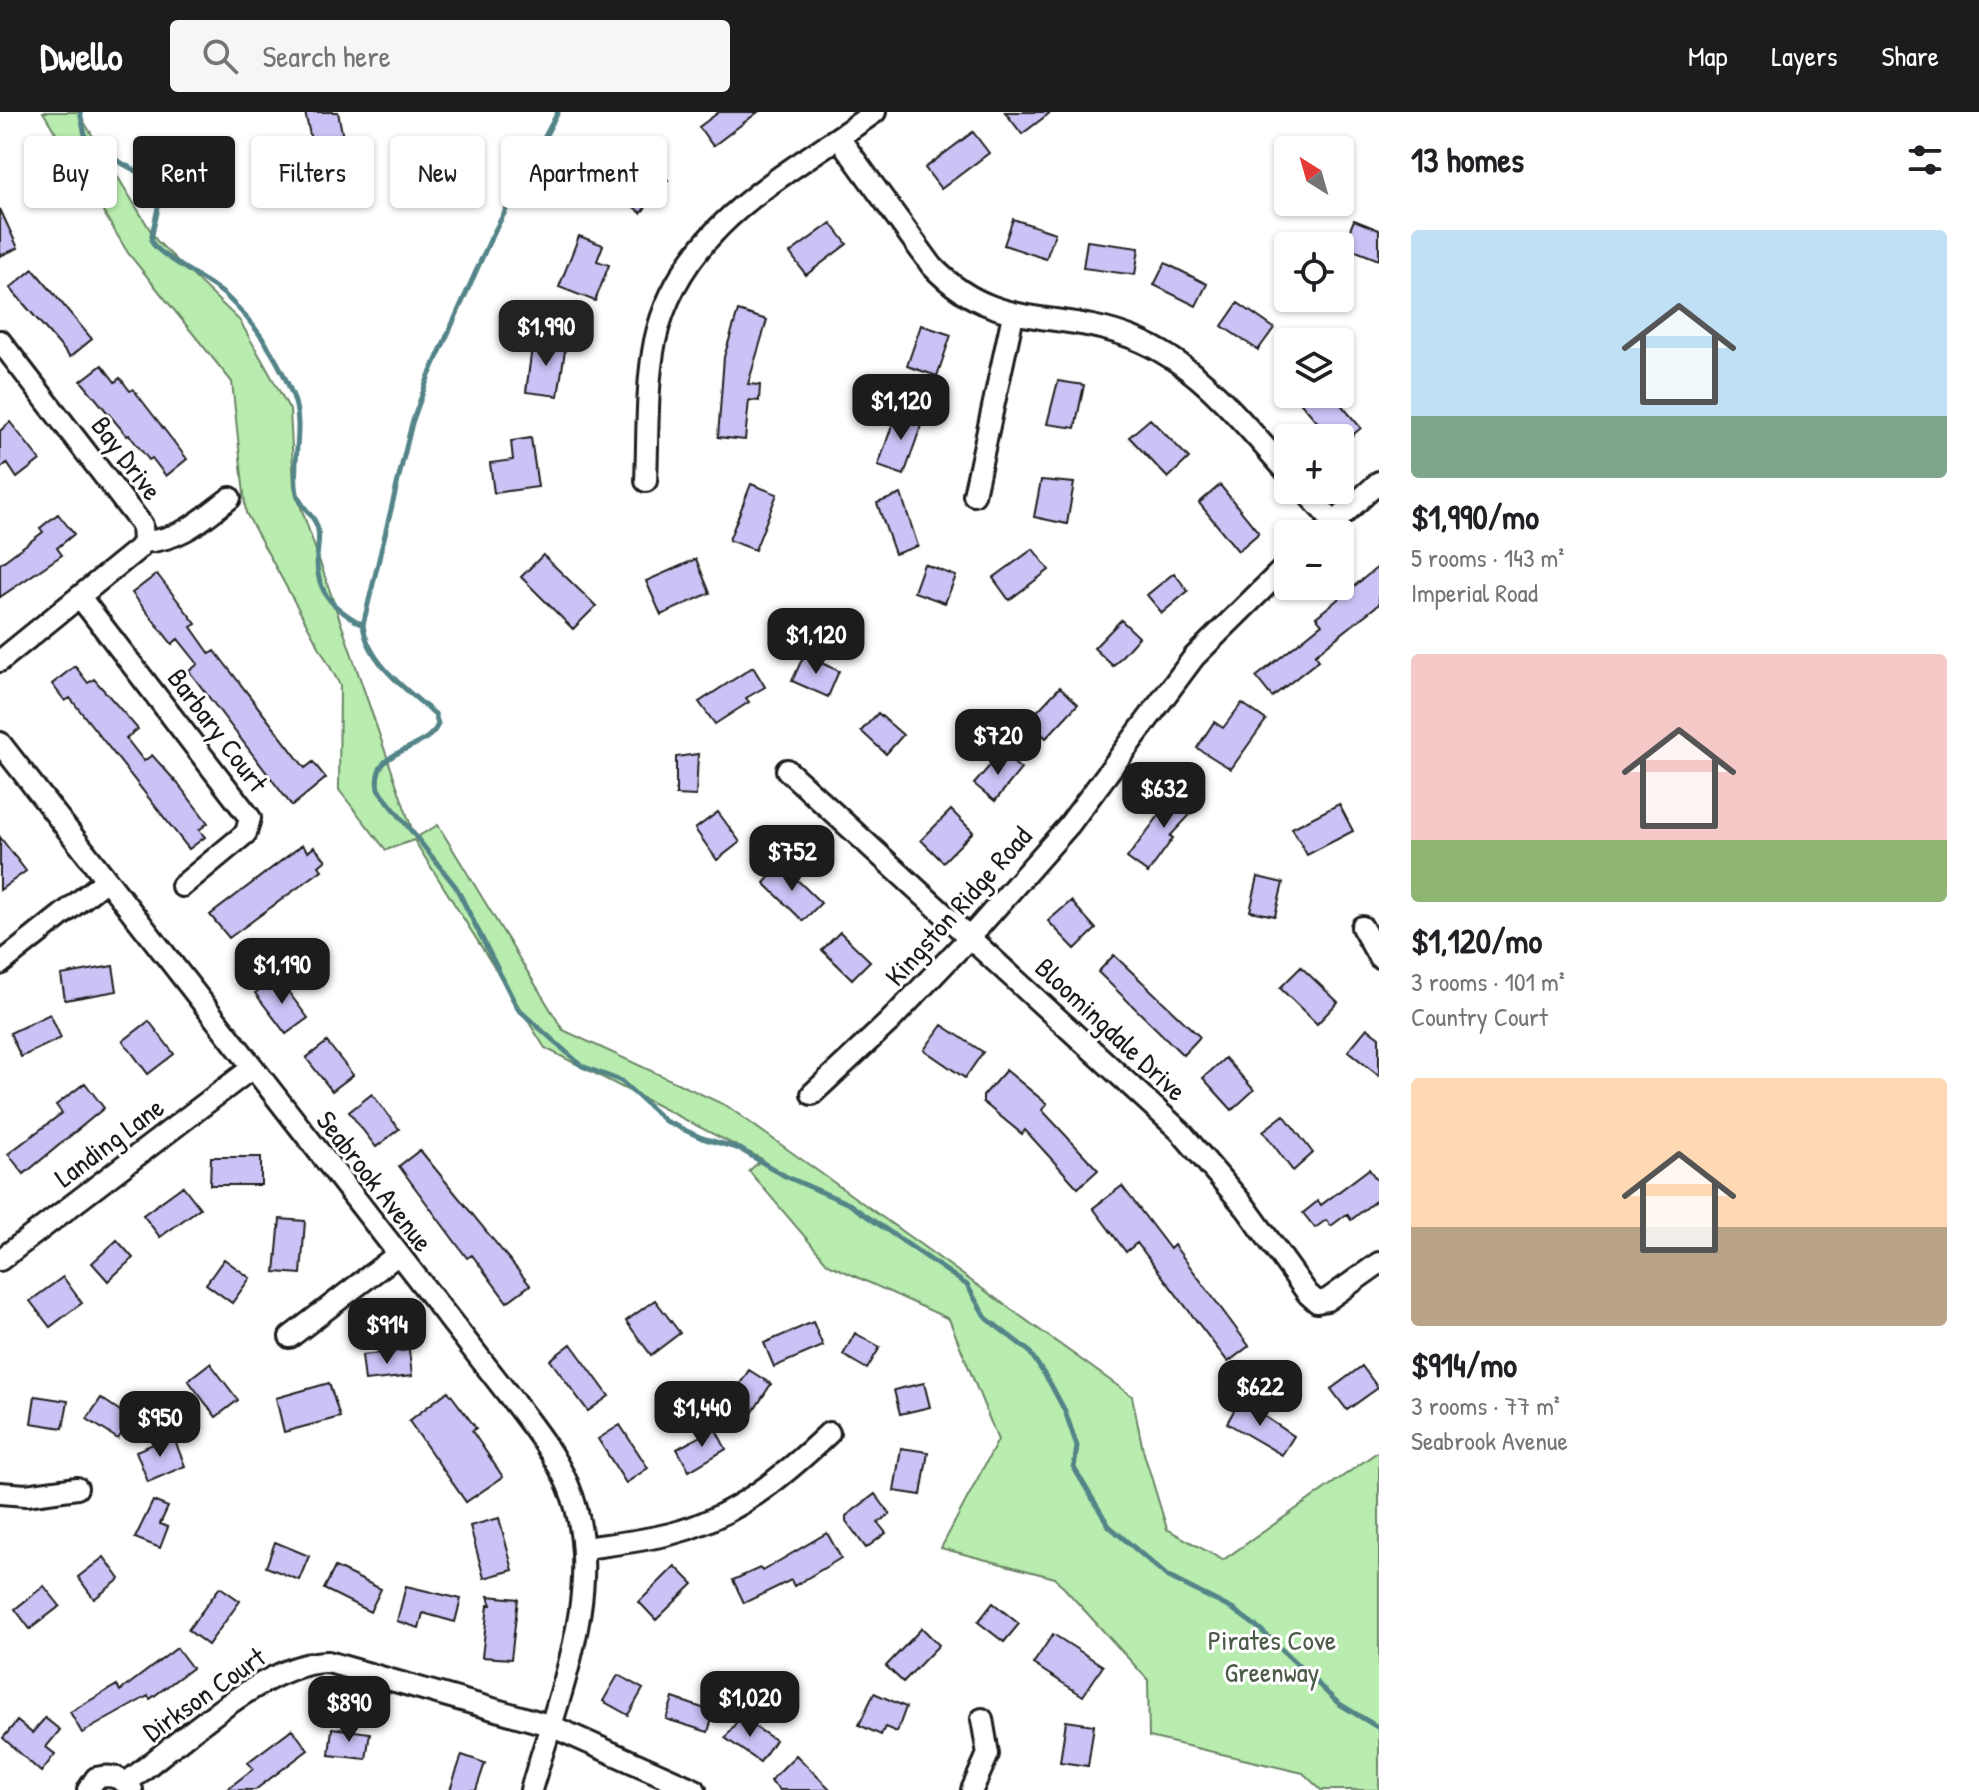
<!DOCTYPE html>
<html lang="en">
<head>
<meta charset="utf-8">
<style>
	:root { --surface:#fff; --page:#f6f6f6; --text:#202124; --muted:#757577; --accent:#1c1c1c }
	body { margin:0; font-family:"Patrick Hand",sans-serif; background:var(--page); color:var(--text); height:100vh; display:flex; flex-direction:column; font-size:30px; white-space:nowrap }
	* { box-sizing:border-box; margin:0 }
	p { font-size:26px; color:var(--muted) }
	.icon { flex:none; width:44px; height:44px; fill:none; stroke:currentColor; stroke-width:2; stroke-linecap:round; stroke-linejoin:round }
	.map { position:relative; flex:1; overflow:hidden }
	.drawer { display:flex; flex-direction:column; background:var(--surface); width:600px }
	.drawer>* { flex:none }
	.hud { position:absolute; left:24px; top:24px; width:760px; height:72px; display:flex; gap:16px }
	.needle { width:52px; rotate:323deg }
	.controls { position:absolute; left:1274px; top:24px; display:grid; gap:16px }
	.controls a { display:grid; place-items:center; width:80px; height:80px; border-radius:8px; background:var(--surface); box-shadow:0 2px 6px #0004; font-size:40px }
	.price { position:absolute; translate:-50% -68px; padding:0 18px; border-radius:16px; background:var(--accent); color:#fff; font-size:26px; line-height:52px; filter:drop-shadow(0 2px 4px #0008) }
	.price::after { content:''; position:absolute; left:50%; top:48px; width:24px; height:18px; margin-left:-12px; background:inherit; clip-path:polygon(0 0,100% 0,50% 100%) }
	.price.selected { background:#222; color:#fff }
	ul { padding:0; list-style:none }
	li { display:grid; align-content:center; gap:16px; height:424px; padding:0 32px }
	li span { display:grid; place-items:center; height:248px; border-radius:8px; color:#555 }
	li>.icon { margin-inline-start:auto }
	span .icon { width:144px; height:144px; fill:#fffc; stroke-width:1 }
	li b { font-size:34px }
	h2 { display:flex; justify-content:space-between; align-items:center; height:96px; padding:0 32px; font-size:34px }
	.pill { padding:0 28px; border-radius:8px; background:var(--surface); box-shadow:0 2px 6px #0004; font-size:28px; line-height:72px }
	.pill.selected { background:var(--accent); color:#fff }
	header { display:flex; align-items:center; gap:48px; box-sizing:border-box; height:112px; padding:0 40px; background:var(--accent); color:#fff }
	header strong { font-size:38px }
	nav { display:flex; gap:44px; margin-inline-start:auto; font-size:28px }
	.search { width:560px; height:72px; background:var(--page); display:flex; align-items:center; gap:20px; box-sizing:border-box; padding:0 28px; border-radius:8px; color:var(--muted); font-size:30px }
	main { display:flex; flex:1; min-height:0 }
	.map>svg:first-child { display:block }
	.green { fill:#b8edaf; stroke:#6a8466; stroke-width:2 }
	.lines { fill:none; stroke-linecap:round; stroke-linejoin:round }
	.stream { stroke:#538488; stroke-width:5 }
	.building { fill:#cac3f5; stroke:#1c1c1c; stroke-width:2 }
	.minor-casing { stroke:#1c1c1c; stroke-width:26 }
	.minor { stroke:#fff; stroke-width:20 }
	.labels { text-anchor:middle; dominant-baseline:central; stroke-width:6; stroke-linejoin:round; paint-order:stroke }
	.street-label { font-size:28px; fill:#1c1c1c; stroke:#fff }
	.park-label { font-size:28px; fill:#4b5b48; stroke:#fff }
</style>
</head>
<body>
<header>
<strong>Dwello</strong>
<div class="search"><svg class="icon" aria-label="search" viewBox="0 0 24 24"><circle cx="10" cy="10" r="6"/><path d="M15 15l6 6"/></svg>Search here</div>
<nav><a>Map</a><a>Layers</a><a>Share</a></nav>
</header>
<main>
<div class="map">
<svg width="1379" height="1678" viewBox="0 0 1379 1678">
	<rect width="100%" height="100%" fill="#fff"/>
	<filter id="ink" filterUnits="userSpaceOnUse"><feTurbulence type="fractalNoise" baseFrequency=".0125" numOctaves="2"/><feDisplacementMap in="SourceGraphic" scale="16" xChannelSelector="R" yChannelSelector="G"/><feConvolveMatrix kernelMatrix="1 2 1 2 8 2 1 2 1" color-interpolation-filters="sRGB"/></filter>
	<g filter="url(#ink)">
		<!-- green -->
		<path class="green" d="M 43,0 L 78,0 L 157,129 L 240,209 L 290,298 L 294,375 L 415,726 L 438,713 L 563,918 L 727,994 L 1132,1284 L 1143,1338 L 1167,1417 L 1223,1448 L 1379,1339 L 1379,1678 L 1321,1678 L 1303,1661 L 1149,1625 L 1148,1568 L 1055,1466 L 941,1436 L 998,1328 L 949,1207 L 828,1152 L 749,1059 L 762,1047 L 545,936 L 414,728 L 386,738 L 339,678 L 340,573 L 246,401 L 232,270 L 128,141 Z"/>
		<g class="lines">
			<!-- stream -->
			<path class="stream" d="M 80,0 L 87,32 L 158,71 C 163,95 149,121 152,130 C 156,142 211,170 225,183 C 255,211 278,246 293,284 C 305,317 291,348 297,381 C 300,396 316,403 318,418 C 320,428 317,439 317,448 C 317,483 335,497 363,513
				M 558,0 L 491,126 L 428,266 L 412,311 L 363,513 C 368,551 408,579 435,602 L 438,612 C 427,641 370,634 378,677 L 456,775 L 518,897 L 582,954 L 621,969 L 665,1009 L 702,1026 L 740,1037 L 785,1064 L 849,1092 L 967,1173 L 986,1206 L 1029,1239 L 1050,1271 L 1065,1299 L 1077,1334 L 1074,1356 L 1109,1414 L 1167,1464 L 1234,1498 L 1260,1517 L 1338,1591 L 1379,1616"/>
		</g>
		<!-- building -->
		<path class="building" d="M 305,0 L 338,0 L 345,36 L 314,42 Z
			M 719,0 L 758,0 L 713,34 L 699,15 Z
			M 1005,0 L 1051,0 L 1022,22 Z
			M 973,20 L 989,41 L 941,77 L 925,56 Z
			M 651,53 L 668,68 L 641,101 L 623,86 Z
			M 0,97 L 18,136 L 0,144 Z
			M 1013,107 L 1055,121 L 1046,147 L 1004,133 Z
			M 1354,108 L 1379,118 L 1379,148 L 1343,134 Z
			M 831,111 L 847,132 L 806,163 L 790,141 Z
			M 579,124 L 603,133 L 597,149 L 609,153 L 595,189 L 559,175 Z
			M 1087,129 L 1139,136 L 1135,163 L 1083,156 Z
			M 1165,151 L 1207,172 L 1196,194 L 1154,173 Z
			M 33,157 L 92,227 L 70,245 L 10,176 Z
			M 1238,191 L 1274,216 L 1258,238 L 1222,214 Z
			M 738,199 L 767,208 L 748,272 L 760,273 L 759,289 L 749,288 L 745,328 L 718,325 L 724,245 Z
			M 921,213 L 951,223 L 937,264 L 907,254 Z
			M 533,228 L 566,232 L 558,284 L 526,280 Z
			M 102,253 L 115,270 L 120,266 L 130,279 L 133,277 L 187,347 L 166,364 L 152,346 L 149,348 L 129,323 L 127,324 L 81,269 Z
			M 1058,269 L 1084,273 L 1075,316 L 1047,312 Z
			M 1311,282 L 1332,282 L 1361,316 L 1349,326 L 1331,326 L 1301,291 Z
			M 898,296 L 924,305 L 904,363 L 878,354 Z
			M 1150,307 L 1189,346 L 1168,366 L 1129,325 Z
			M 10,310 L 40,348 L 17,366 L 7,351 L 0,357 L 0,319 Z
			M 531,326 L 538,375 L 494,381 L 490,351 L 513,348 L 511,329 Z
			M 1041,368 L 1074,371 L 1067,412 L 1034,405 Z
			M 751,372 L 777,382 L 755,438 L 729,428 Z
			M 1220,373 L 1259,421 L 1238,439 L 1199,391 Z
			M 901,382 L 918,434 L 895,442 L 877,391 Z
			M 58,402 L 74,422 L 57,436 L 62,443 L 0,485 L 0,452 L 43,420 L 40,416 Z
			M 1033,437 L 1049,458 L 1009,488 L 993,466 Z
			M 543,443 L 596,494 L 573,517 L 521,465 Z
			M 696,447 L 710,481 L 661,503 L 646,469 Z
			M 924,452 L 956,464 L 945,491 L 914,480 Z
			M 1379,454 L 1379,492 L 1315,543 L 1319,548 L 1272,585 L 1256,565 L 1322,512 L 1316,505 Z
			M 1174,461 L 1188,479 L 1162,501 L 1147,483 Z
			M 157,462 L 196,512 L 191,515 L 210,542 L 215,539 L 305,656 L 313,650 L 326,666 L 292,694 L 189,559 L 198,552 L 178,527 L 172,532 L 132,481 Z
			M 1121,508 L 1139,525 L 1113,554 L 1094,536 Z
			M 804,543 L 839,559 L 828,585 L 792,569 Z
			M 75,554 L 88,571 L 94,567 L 138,617 L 126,626 L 144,649 L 152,643 L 178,672 L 208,711 L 199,718 L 205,725 L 189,737 L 70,586 L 65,589 L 52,572 Z
			M 753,555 L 765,575 L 746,586 L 749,590 L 715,612 L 699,590 Z
			M 1060,575 L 1078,592 L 1046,626 L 1028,609 Z
			M 1242,591 L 1266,608 L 1231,657 L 1197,636 L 1214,610 L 1223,616 Z
			M 878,601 L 903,623 L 886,642 L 861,619 Z
			M 1001,641 L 1021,657 L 995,689 L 974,672 Z
			M 698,642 L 696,684 L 676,683 L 676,645 Z
			M 1182,673 L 1201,691 L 1170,724 L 1173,726 L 1148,761 L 1127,746 Z
			M 1339,692 L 1353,719 L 1307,743 L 1292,716 Z
			M 951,698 L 973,720 L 943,750 L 921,728 Z
			M 718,700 L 740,730 L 717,748 L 695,717 Z
			M 0,725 L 26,759 L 0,778 Z
			M 302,733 L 308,740 L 314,735 L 326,748 L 319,754 L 322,758 L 229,826 L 210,803 Z
			M 781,752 L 821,791 L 803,809 L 764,771 Z
			M 1258,765 L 1283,771 L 1275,804 L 1250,799 Z
			M 1071,789 L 1096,817 L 1075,837 L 1048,809 Z
			M 840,820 L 870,849 L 852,867 L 822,838 Z
			M 1114,843 L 1200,925 L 1183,943 L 1098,860 Z
			M 113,854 L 117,879 L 65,888 L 61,863 Z
			M 1301,855 L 1338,890 L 1317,912 L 1280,876 Z
			M 277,865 L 308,906 L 286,922 L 255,881 Z
			M 50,902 L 61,926 L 21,945 L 10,921 Z
			M 149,909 L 174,942 L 148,962 L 123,929 Z
			M 942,913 L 983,940 L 965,966 L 924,938 Z
			M 1367,916 L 1379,925 L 1379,964 L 1348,939 Z
			M 327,930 L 353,963 L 332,979 L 306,946 Z
			M 1225,946 L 1254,978 L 1232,998 L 1203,966 Z
			M 1006,958 L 1047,992 L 1042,998 L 1098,1058 L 1078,1076 L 1025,1018 L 1022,1022 L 983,990 L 983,984 Z
			M 85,971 L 104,996 L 24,1062 L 8,1042 L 62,1001 L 56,993 Z
			M 372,982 L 399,1017 L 376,1035 L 349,1000 Z
			M 1284,1003 L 1313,1041 L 1293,1059 L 1263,1019 Z
			M 420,1038 L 530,1173 L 507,1190 L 472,1143 L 467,1146 L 399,1054 Z
			M 211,1045 L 261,1045 L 261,1073 L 210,1073 Z
			M 1369,1057 L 1379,1071 L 1379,1086 L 1351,1108 L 1347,1102 L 1331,1114 L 1326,1108 L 1315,1116 L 1303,1101 L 1318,1089 L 1321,1093 Z
			M 183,1074 L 200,1096 L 160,1125 L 143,1103 Z
			M 1122,1074 L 1170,1137 L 1174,1133 L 1249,1234 L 1228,1250 L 1137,1131 L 1126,1140 L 1093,1096 Z
			M 280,1107 L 305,1109 L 301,1162 L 275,1160 Z
			M 117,1128 L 133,1146 L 108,1169 L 92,1151 Z
			M 224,1147 L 250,1166 L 232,1191 L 206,1172 Z
			M 63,1165 L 82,1191 L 50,1215 L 30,1189 Z
			M 655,1188 L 680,1221 L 651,1243 L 626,1209 Z
			M 813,1210 L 823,1234 L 774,1255 L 764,1231 Z
			M 855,1221 L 880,1235 L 867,1257 L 843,1243 Z
			M 571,1232 L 609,1284 L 588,1299 L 550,1248 Z
			M 409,1238 L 412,1264 L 365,1269 L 362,1243 Z
			M 210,1251 L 238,1288 L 216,1305 L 188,1268 Z
			M 1362,1254 L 1378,1276 L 1347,1298 L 1331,1277 Z
			M 749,1258 L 771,1272 L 747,1309 L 725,1295 Z
			M 329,1271 L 340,1305 L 284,1320 L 276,1286 Z
			M 924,1271 L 930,1295 L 900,1302 L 894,1278 Z
			M 448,1279 L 476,1316 L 472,1319 L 503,1365 L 466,1390 L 409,1309 Z
			M 35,1284 L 68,1289 L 63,1316 L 31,1311 Z
			M 101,1286 L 132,1307 L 118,1327 L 87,1307 Z
			M 1240,1288 L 1294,1324 L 1282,1343 L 1227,1311 Z
			M 620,1313 L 648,1356 L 626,1371 L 598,1327 Z
			M 715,1316 L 726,1337 L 689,1359 L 677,1337 Z
			M 173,1324 L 185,1354 L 148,1370 L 136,1339 Z
			M 901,1336 L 928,1340 L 921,1383 L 894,1379 Z
			M 875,1382 L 890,1402 L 878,1411 L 886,1421 L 866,1436 L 846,1409 L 846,1404 Z
			M 153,1389 L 168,1395 L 160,1412 L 168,1415 L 160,1436 L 135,1426 Z
			M 499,1406 L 513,1458 L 484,1466 L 470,1414 Z
			M 827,1421 L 841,1446 L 794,1474 L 791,1468 L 744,1491 L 733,1468 L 760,1456 L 762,1459 Z
			M 275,1430 L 309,1444 L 299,1468 L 266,1455 Z
			M 104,1445 L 120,1467 L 94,1487 L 78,1465 Z
			M 675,1454 L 693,1472 L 656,1508 L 639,1490 Z
			M 335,1455 L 381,1477 L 370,1500 L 324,1477 Z
			M 44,1474 L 60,1494 L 30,1517 L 15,1497 Z
			M 406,1474 L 461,1487 L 455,1510 L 423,1501 L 419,1516 L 397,1509 Z
			M 220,1475 L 240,1489 L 208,1533 L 188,1518 Z
			M 488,1484 L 518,1487 L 511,1547 L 482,1545 L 488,1493 L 491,1493 Z
			M 993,1491 L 1019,1512 L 1004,1530 L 978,1510 Z
			M 922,1516 L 939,1533 L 903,1570 L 886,1554 Z
			M 1053,1522 L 1103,1554 L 1083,1584 L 1033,1552 Z
			M 177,1536 L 192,1556 L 150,1587 L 148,1584 L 82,1621 L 70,1600 L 117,1573 L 120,1579 Z
			M 618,1563 L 643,1577 L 628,1603 L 603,1589 Z
			M 874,1581 L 906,1595 L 897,1620 L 885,1615 L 881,1623 L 859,1613 Z
			M 673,1586 L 714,1600 L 708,1620 L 666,1607 Z
			M 740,1605 L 775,1628 L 760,1650 L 725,1626 Z
			M 45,1606 L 60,1618 L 46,1635 L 55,1642 L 41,1660 L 3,1626 L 17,1609 L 32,1621 Z
			M 1066,1609 L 1094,1613 L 1088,1654 L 1060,1650 Z
			M 332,1616 L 370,1621 L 366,1647 L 329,1643 Z
			M 292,1617 L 308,1638 L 255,1678 L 226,1678 L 253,1657 L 248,1650 Z
			M 462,1643 L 485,1651 L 476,1678 L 450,1678 Z
			M 796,1643 L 831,1678 L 780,1678 L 770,1669 Z"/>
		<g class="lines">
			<defs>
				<path id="minor" d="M 839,26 L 932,154 C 995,221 1057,196 1133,226 C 1199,252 1242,310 1288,361
					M 0,229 L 142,413 L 143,430 L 138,437 L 0,549
					M 646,369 C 648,323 646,274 655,229 C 680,113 786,64 875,0
					M 1304,378 L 1334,411
					M 974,383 L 1013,203
					M 1322,422 L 1379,370
					M 143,430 C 181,428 201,408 230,386
					M 80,485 L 250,706 L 246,721 L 182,774
					M 0,631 L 507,1281 C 529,1310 553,1339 568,1373 C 609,1469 558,1584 531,1678
					M 787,658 L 1180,1019 L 1246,1096 L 1308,1182 L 1317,1190 L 1327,1188 L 1379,1151
					M 1362,815 L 1379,845
					M 0,852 L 106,768
					M 812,982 L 889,910 L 970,825 L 1069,713 L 1194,545 L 1288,452
					M 0,1148 L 252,956
					M 290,1225 L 397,1143
					M 0,1381 L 26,1383 L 77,1376
					M 585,1436 C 613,1432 642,1429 670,1422 C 734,1406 783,1365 829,1321
					M 126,1671 C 177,1633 266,1549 328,1550 L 549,1613 L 695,1678
					M 88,1678 L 96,1666 C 112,1662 122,1665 132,1678
					M 972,1678 L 988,1642 L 982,1607"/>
			</defs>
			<!-- minor casing -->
			<use href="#minor" class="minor-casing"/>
			<!-- minor -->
			<use href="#minor" class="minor"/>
		</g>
	</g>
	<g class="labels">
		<!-- street labels -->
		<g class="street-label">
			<text transform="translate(127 346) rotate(53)">Bay Drive</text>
			<text transform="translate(218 618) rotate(53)">Barbary Court</text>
			<text transform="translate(958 794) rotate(-48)">Kingston Ridge Road</text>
			<text transform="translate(1111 917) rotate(43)">Bloomingdale Drive</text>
			<text transform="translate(109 1030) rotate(-37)">Landing Lane</text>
			<text transform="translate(375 1069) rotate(52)">Seabrook Avenue</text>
			<text transform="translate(204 1582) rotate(-35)">Dirkson Court</text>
		</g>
		<!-- park labels -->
		<g class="park-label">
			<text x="1272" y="1528">Pirates Cove<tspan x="1272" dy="32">Greenway</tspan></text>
		</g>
	</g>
</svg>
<div class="controls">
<a><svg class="needle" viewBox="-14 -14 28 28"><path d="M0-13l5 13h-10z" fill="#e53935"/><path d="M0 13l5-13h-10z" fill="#757577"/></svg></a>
<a><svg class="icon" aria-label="locate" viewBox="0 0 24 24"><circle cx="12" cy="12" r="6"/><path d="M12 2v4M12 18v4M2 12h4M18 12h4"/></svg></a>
<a><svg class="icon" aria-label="layers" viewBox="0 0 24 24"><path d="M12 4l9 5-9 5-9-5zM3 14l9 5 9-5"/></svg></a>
<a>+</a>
<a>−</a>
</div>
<b class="price selected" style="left:546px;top:256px">$1,990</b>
<b class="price" style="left:901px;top:330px">$1,120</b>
<b class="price" style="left:816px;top:564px">$1,120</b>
<b class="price" style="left:998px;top:665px">$720</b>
<b class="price" style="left:1164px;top:718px">$632</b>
<b class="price" style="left:792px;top:781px">$752</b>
<b class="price" style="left:282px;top:894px">$1,190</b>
<b class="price" style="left:387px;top:1254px">$914</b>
<b class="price" style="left:1260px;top:1316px">$622</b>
<b class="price" style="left:702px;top:1337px">$1,440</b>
<b class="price" style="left:160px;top:1347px">$950</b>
<b class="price" style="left:750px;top:1627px">$1,020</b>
<b class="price" style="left:349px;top:1632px">$890</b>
<div class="hud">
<a class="pill">Buy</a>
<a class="pill selected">Rent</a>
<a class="pill">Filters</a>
<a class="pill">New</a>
<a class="pill">Apartment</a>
</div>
</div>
<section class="drawer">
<h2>13 homes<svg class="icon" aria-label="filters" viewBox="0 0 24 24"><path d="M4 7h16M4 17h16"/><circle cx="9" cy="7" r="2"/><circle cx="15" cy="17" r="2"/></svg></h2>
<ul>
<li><span style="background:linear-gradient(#bfe0f5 75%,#7fa58c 0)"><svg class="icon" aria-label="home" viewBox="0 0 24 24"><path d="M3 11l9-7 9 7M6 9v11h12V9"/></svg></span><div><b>$1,990/mo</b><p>5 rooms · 143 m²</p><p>Imperial Road</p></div></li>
<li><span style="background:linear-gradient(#f6c9c9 75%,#8fb573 0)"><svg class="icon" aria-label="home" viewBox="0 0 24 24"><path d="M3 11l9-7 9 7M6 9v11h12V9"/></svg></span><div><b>$1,120/mo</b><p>3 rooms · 101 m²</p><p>Country Court</p></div></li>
<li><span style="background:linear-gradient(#ffd9b3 60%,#b9a48a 0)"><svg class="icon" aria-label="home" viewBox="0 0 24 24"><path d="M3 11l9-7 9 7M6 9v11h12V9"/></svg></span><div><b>$914/mo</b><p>3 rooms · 77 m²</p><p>Seabrook Avenue</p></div></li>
</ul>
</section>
</main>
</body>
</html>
